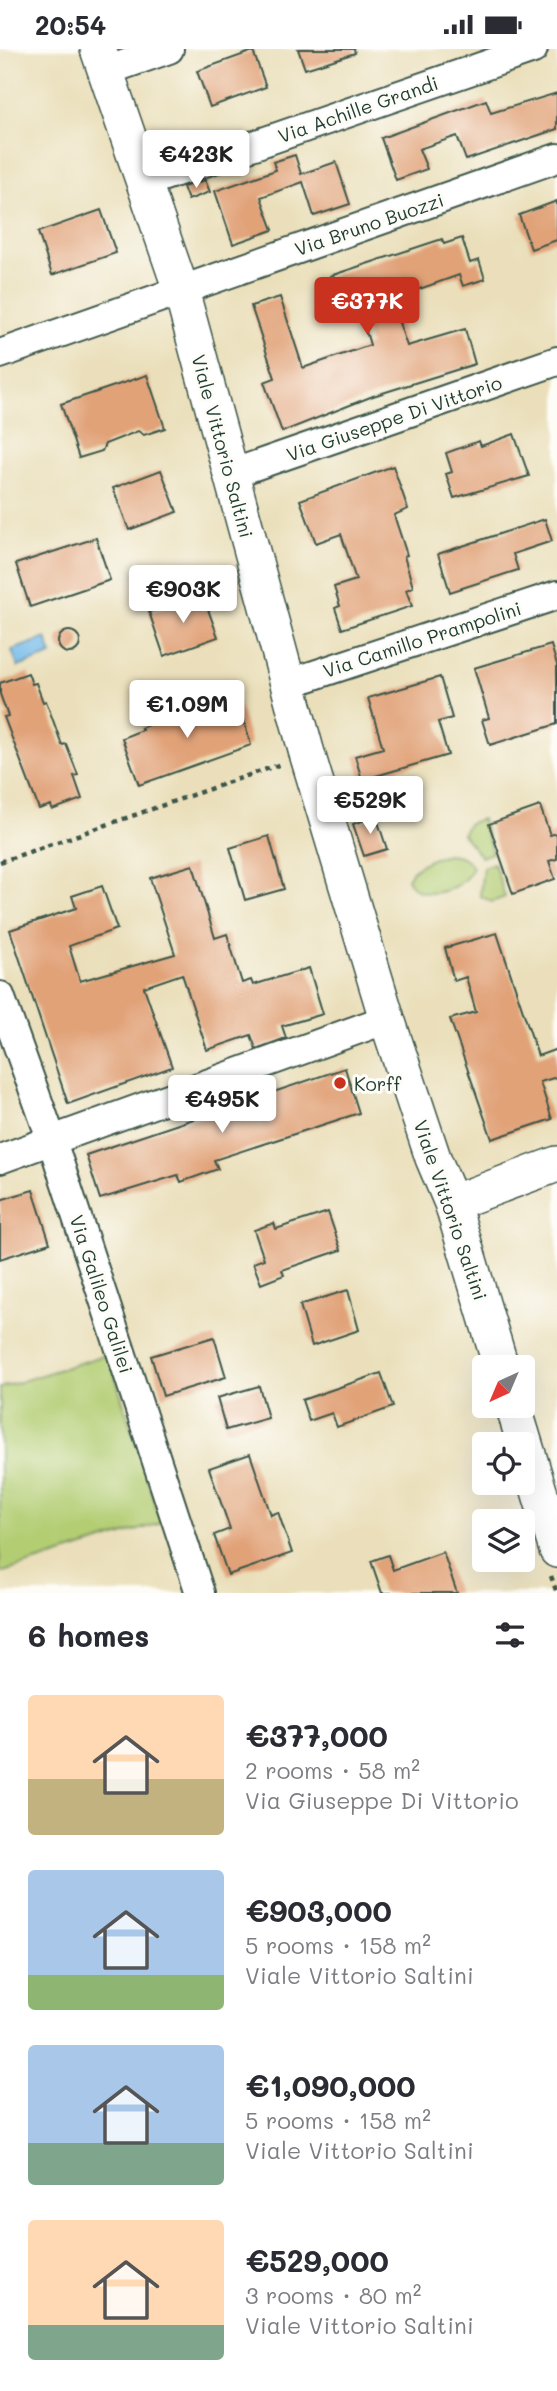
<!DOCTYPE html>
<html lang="en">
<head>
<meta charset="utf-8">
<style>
	:root { --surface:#fff; --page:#f7f7f7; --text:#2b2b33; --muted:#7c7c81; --accent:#c8321e }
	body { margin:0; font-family:Mali,sans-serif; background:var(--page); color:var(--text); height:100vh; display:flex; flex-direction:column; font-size:26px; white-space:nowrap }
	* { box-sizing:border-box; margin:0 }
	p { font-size:23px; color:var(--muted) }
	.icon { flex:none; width:38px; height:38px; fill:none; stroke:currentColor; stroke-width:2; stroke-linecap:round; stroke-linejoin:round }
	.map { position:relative; height:1544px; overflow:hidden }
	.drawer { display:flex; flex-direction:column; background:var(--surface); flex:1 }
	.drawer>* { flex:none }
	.needle { width:46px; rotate:224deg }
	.fabs { position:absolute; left:472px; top:1306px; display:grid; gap:14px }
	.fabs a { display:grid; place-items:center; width:63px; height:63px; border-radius:7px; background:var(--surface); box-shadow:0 7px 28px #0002; font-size:35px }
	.price { position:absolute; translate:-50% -60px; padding:0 16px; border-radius:7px; background:#fff; color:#222; font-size:23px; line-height:46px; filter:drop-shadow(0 2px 4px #0008) }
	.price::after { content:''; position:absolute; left:50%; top:42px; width:21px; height:16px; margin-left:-10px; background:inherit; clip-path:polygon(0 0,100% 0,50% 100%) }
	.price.on { background:var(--accent); color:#fff }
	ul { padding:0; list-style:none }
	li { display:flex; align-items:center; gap:21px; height:175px; padding:0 28px }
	li span { display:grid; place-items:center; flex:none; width:196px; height:140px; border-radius:7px; color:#555 }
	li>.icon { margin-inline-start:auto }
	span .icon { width:84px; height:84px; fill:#fffc; stroke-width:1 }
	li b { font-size:30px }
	h2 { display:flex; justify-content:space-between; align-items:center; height:84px; padding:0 28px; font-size:30px }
	.status { display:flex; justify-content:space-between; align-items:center; height:49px; padding:0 35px; background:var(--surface); direction:ltr }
	.status svg { height:19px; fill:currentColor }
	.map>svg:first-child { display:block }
	.green { fill:#b3cd73; stroke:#698554; stroke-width:2 }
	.water { fill:#72b9e9; stroke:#487b8e; stroke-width:2 }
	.building { fill:#e1a278 }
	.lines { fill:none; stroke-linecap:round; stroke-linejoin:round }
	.minor-casing { stroke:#3d5548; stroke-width:32 }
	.tertiary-casing { stroke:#3d5548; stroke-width:38 }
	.path { stroke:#3d5548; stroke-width:4.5; stroke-dasharray:5 5; stroke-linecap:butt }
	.minor { stroke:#fff; stroke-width:28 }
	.tertiary { stroke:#fff; stroke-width:35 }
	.poi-dot { fill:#c8321e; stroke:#fdfcf7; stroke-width:2.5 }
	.labels { text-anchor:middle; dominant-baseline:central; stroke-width:6; stroke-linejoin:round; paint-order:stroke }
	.street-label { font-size:19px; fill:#1f3d34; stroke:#fdfcf7 }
	.poi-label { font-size:19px; fill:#1f3d34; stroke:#fdfcf7; text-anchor:start }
</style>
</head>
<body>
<div class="status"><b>20:54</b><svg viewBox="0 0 49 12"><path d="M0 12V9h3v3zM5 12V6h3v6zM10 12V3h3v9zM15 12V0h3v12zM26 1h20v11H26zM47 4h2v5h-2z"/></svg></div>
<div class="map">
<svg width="557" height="1544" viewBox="0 0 557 1544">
	<rect width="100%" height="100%" fill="#fdfcf7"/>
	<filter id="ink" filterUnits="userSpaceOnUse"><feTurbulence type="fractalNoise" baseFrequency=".0143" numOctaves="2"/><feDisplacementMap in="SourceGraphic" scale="14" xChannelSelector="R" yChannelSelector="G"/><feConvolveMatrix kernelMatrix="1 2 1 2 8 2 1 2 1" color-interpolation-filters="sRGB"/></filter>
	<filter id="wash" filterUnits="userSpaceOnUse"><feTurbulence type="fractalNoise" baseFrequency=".00686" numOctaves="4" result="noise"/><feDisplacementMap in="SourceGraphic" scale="28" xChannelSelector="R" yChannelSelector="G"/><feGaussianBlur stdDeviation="1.57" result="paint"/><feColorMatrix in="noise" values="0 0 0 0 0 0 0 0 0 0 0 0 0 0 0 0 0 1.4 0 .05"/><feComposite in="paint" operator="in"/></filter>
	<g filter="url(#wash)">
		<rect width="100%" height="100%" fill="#eadfba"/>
		<!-- green -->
		<path class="green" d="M 482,770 L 492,804 L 481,808 L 462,785 L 469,774 Z
			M 447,805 C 459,806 467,807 472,819 C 465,841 417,857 407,829 C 416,815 431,809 447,805 Z
			M 494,814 L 505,848 L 492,853 L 480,847 L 483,818 Z
			M 108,1305 L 161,1474 L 0,1524 L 0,1339 Z"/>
		<!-- water -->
		<path class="water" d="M 46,589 L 52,606 L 18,618 L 12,601 Z"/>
		<g id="blocks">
			<!-- building -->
			<path class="building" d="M 298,0 L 354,0 L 355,4 L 305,20 Z
				M 253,2 L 266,38 L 210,58 L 197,22 Z
				M 557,44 L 557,80 L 466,111 L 457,87 L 419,100 L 427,120 L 396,131 L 381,89 L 486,51 L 491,64 Z
				M 295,106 L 301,125 L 336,113 L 350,155 L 314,167 L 303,133 L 261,148 L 273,181 L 233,195 L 215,142 L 276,121 L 273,113 Z
				M 205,131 L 210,143 L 188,151 L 183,138 Z
				M 557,152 L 557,191 L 531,200 L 519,166 Z
				M 101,161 L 116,204 L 52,226 L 38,183 Z
				M 462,189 L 470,214 L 479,211 L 485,230 L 463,237 L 459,226 L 391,250 L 407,297 L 465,280 L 475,315 L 373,347 L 282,383 L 264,333 L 275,329 L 251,257 L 280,248 L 303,319 L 370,296 L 359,259 L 336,267 L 331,248 L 336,246 L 330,227 L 442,190 L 444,195 Z
				M 147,326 L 165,379 L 144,386 L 138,382 L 105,395 L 102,402 L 79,409 L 61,355 Z
				M 514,385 L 529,427 L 454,449 L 446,425 L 452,423 L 446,404 L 479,392 L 481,397 Z
				M 393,417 L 408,460 L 394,466 L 407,506 L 404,507 L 413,538 L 406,541 L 412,557 L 342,580 L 335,559 L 340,557 L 334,538 L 356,531 L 341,485 L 316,494 L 300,451 Z
				M 161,421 L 177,463 L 129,481 L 113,439 Z
				M 545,470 L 552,492 L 513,505 L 518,521 L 450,543 L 438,505 Z
				M 96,489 L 110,531 L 30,558 L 16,515 Z
				M 202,544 L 218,588 L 164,607 L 149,563 Z
				M58 593a11 11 0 1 1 22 0a11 11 0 1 1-22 0Z
				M 551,596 L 557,616 L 557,675 L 490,696 L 482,671 L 489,669 L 474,619 Z
				M 28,624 L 32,635 L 36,634 L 43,653 L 46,652 L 62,696 L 66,695 L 78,726 L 74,727 L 82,750 L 52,761 L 51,756 L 39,760 L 4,668 L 8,667 L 0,645 L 0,634 Z
				M 440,628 L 452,669 L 438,673 L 448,706 L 362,731 L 355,707 L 383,699 L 368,649 Z
				M 237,648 L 251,696 L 139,736 L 122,689 L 142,681 L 141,679 L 158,671 Z
				M 540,757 L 550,786 L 557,784 L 557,810 L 549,812 L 555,830 L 513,845 L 489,775 Z
				M 376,767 L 387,800 L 364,807 L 353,775 Z
				M 269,787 L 284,840 L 245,851 L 230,799 Z
				M 193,816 L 215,889 L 227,885 L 242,934 L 251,931 L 253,936 L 309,919 L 323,965 L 282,977 L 286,989 L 256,1000 L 251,986 L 207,1001 L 182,925 L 144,938 L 172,1018 L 68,1055 L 10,881 L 76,859 L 72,847 L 102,837 L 117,880 L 69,897 L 80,932 L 175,905 L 150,829 Z
				M 497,884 L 538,1007 L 557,1000 L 557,1028 L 540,1033 L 552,1070 L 492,1090 L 450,970 L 476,963 L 466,928 L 454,932 L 445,899 Z
				M 345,1019 L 359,1064 L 214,1111 L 218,1120 L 181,1133 L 178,1126 L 100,1150 L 86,1106 Z
				M 33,1141 L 50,1194 L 0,1210 L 0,1151 Z
				M 328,1163 L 341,1201 L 282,1221 L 284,1226 L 261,1235 L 253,1214 L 264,1210 L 254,1181 L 274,1174 L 276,1180 Z
				M 348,1241 L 359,1281 L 312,1297 L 300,1256 Z
				M 214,1288 L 226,1328 L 163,1347 L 151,1307 Z
				M 381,1324 L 393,1358 L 337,1378 L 332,1364 L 309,1372 L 302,1351 Z
				M 259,1337 L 268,1369 L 226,1381 L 217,1349 Z
				M 250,1405 L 271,1466 L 278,1463 L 292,1504 L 228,1526 L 214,1486 L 230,1480 L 209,1419 Z
				M 443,1503 L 457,1544 L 382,1544 L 371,1512 L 388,1506 L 393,1521 Z"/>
		</g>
	</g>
	<g filter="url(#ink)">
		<use href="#blocks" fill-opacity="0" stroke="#3d5548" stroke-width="2"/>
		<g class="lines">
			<defs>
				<path id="minor" d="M 106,22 L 169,0
					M 144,134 L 533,0
					M 0,305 L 557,109
					M 231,425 L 557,312
					M 287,635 L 557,546
					M 0,947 L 52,1092 L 200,1544
					M 0,1110 L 387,970"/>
				<path id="tertiary" d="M 98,0 L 181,241 L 306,701 L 387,970 L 433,1109 L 452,1154 L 501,1318
					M 452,1154 L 557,1115
					M 513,1356 L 557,1501"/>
			</defs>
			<!-- minor casing -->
			<use href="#minor" class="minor-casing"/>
			<!-- tertiary casing -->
			<use href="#tertiary" class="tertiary-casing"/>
			<!-- path -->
			<path class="path" d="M 0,813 L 281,715
				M 551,1527 L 557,1544"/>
			<!-- minor -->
			<use href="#minor" class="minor"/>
			<!-- tertiary -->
			<use href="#tertiary" class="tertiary"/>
		</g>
	</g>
	<!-- markers -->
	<circle class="poi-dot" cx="340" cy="1034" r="7"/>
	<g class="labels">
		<!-- street labels -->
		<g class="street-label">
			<text transform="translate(358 60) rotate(-19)">Via Achille Grandi</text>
			<text transform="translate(369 175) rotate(-19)">Via Bruno Buozzi</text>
			<text transform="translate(394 369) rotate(-19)">Via Giuseppe Di Vittorio</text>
			<text transform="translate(223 397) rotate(75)">Viale Vittorio Saltini</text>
			<text transform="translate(422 590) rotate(-18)">Via Camillo Prampolini</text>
			<text transform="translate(451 1161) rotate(71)">Viale Vittorio Saltini</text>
			<text transform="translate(102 1245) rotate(72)">Via Galileo Galilei</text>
		</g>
		<!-- poi labels -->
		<g class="poi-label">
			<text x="354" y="1034">Korff</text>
		</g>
	</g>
</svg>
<div class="fabs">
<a><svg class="needle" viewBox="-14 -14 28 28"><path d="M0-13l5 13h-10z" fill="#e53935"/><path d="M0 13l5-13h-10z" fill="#7c7c81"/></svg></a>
<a><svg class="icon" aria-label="locate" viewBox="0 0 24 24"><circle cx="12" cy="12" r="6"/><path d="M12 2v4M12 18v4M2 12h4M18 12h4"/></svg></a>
<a><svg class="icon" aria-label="layers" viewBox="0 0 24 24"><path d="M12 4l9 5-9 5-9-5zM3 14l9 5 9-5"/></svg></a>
</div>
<b class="price" style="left:196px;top:141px">€423K</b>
<b class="price on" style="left:367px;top:288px">€377K</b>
<b class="price" style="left:183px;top:576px">€903K</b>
<b class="price" style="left:187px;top:691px">€1.09M</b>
<b class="price" style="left:370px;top:787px">€529K</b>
<b class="price" style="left:222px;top:1086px">€495K</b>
</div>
<section class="drawer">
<h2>6 homes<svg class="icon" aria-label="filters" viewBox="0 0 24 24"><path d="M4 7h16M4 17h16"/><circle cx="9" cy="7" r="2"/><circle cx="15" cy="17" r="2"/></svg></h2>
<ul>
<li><span style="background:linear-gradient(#ffd9b3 60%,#c2b280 0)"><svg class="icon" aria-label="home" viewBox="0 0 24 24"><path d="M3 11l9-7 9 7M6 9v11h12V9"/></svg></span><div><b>€377,000</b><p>2 rooms · 58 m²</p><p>Via Giuseppe Di Vittorio</p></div></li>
<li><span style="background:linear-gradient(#a9c7e8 75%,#8fb573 0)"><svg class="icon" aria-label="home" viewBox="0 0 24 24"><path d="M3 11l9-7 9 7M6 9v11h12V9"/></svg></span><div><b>€903,000</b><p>5 rooms · 158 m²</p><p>Viale Vittorio Saltini</p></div></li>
<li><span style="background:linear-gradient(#a9c7e8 70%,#7fa58c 0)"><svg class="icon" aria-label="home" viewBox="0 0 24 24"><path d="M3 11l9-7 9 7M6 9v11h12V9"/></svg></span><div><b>€1,090,000</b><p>5 rooms · 158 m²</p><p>Viale Vittorio Saltini</p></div></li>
<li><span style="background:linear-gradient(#ffd9b3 75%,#7fa58c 0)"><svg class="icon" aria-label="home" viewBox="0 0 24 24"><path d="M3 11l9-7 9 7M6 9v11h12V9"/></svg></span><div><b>€529,000</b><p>3 rooms · 80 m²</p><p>Viale Vittorio Saltini</p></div></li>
</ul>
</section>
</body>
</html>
